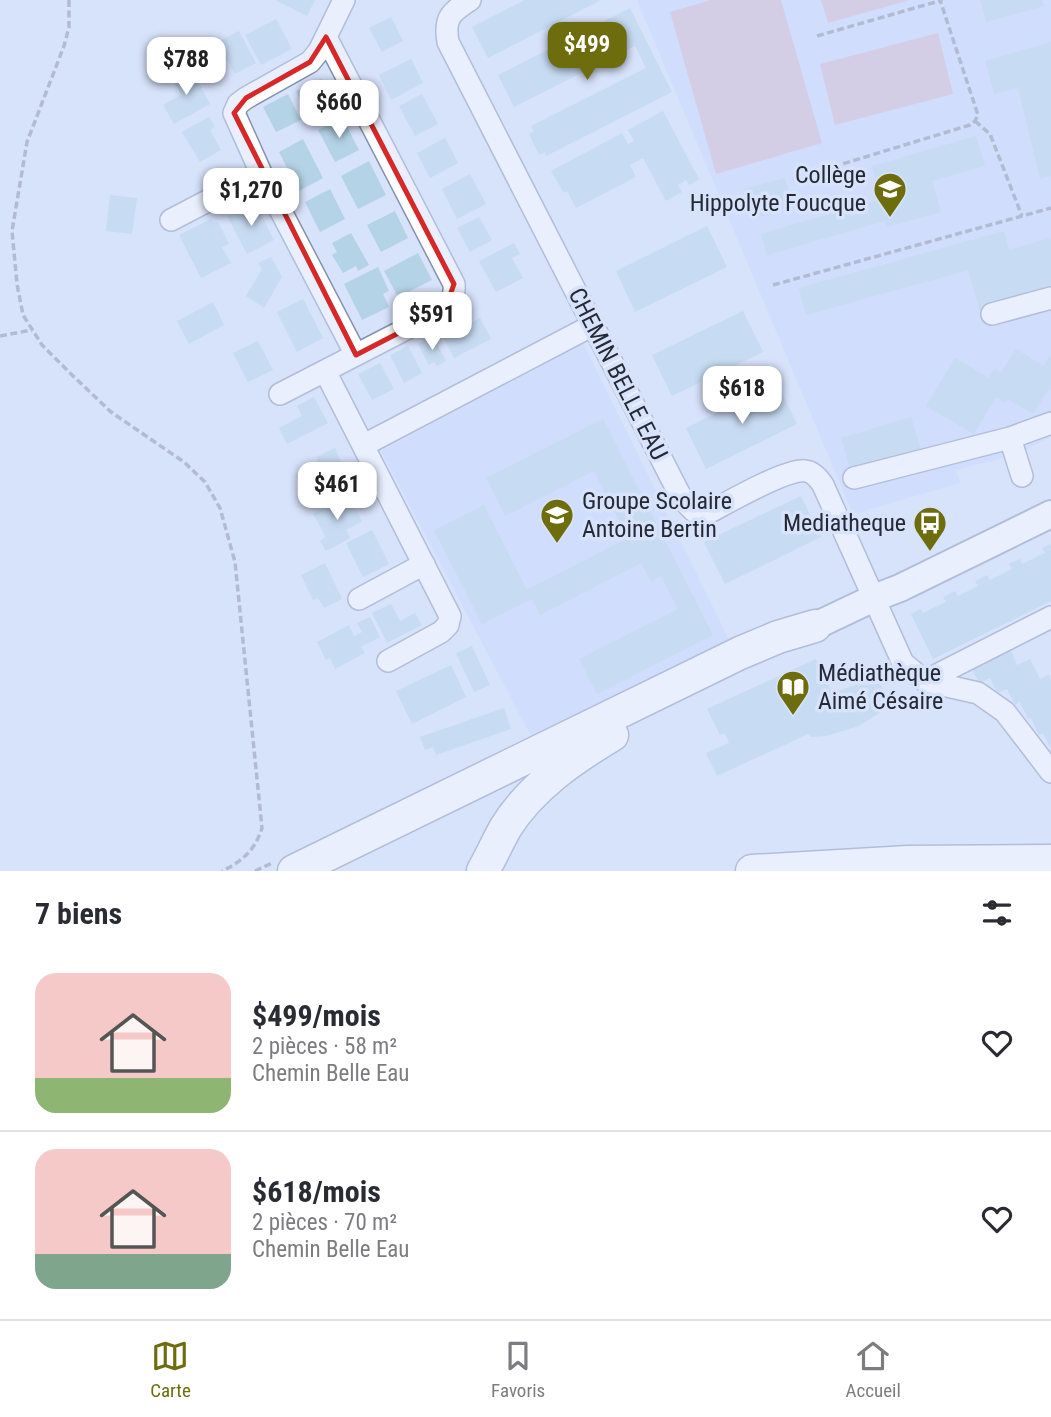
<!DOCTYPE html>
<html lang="fr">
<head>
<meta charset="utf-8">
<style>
	:root { --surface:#fff; --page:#f2f2f3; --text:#2b2b33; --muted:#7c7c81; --line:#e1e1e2; --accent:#6d6d0e }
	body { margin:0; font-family:"Roboto Condensed",sans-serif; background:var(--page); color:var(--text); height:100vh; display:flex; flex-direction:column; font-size:26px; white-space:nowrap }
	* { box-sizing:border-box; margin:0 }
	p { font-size:23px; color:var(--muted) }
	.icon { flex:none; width:38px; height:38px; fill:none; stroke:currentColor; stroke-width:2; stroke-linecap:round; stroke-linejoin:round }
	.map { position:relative; height:871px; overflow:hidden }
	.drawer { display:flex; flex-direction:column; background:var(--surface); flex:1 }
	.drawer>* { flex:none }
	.price { position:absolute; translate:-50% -60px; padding:0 16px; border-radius:14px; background:#fff; color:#222; font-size:23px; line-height:46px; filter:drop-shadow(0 2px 4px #0008) }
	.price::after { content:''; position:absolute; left:50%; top:42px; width:21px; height:16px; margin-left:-10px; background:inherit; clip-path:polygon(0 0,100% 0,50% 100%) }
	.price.selected { background:var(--accent); color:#fff }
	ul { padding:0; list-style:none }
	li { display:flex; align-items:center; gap:21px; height:175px; padding:0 35px }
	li+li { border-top:2px solid var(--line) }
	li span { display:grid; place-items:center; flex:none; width:196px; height:140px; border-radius:21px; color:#555 }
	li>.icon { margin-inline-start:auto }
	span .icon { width:84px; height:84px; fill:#fffc; stroke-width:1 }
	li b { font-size:30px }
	h2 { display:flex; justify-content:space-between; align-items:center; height:84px; padding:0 35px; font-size:30px }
	.tab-bar { display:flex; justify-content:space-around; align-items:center; height:98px; border-top:2px solid var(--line); background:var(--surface); font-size:19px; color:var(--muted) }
	.tab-bar a { display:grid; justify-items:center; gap:4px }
	.tab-bar .selected { color:var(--accent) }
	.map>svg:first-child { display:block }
	.built { fill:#c7d7fe }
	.green { fill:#cfb7cb }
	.building { fill:#b4d3e6 }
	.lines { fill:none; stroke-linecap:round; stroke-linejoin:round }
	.minor-casing { stroke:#8591af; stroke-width:24 }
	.major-casing { stroke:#8591af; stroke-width:30 }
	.highway-casing { stroke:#8591af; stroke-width:35 }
	.path { stroke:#858da0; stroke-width:3.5; stroke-dasharray:7 3.5; stroke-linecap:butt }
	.minor { stroke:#fff; stroke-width:21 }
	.major { stroke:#fff; stroke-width:26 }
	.highway { stroke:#fff; stroke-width:32 }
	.marked { fill:none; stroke:#d62828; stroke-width:5; stroke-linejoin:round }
	.labels { text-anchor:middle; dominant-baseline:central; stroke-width:7; stroke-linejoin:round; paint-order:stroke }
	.poi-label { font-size:24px; fill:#242935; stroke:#d7e2fb; text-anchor:end }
	.street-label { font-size:24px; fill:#242935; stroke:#d7e2fb }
</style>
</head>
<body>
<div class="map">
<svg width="1051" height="871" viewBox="0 0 1051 871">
	<rect width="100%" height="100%" fill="#d7e2fb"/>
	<!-- built -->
	<path class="built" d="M 637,0 L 1051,0 L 1051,437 L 1015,455 L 956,470 L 960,483 L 853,514 Z
		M 583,343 L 729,640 L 531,736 L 381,451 Z"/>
	<!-- green -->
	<path class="green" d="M 711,0 L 781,0 L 822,143 L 716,174 L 670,12 Z
		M 821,0 L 910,0 L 828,23 Z
		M 938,33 L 953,94 L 835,125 L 820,64 Z"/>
	<!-- building -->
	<path class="building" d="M 275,0 L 315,0 L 307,16 Z
		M 525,0 L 601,0 L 488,58 L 472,27 Z
		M 980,0 L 1042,0 L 1044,6 L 986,22 Z
		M 630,8 L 672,92 L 546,156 L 545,152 L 539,155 L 529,134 L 534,131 L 531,126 L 646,68 L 635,46 L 514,107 L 498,75 Z
		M 391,17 L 403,41 L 382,52 L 369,28 Z
		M 276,19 L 292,49 L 261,65 L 245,35 Z
		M 239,31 L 256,63 L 235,74 L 224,55 L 220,57 L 214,44 Z
		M 1051,42 L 1051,176 L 1040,179 L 1018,88 L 994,94 L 985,61 Z
		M 411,59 L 423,83 L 391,100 L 379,75 Z
		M 191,68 L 210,104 L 174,124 L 163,105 L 181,95 L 172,78 Z
		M 321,79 L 333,103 L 308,115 L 296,91 Z
		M 288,94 L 301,120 L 276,132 L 263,107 Z
		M 422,94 L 438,124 L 415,136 L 399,106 Z
		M 663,111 L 699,179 L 689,185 L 686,180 L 678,185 L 682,192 L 666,201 L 643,158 L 630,165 L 636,177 L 576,208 L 567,191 L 564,193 L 551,171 L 622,133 L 628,144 L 634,141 L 628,130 Z
		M 209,117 L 215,127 L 210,130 L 221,150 L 200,162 L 182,132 Z
		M 342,117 L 359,150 L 335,162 L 318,130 Z
		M 976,136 L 985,166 L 932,181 L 941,212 L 887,227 L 885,221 L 767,255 L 761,234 L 881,199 L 872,166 Z
		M 445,138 L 458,163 L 430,178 L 417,153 Z
		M 303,139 L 323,178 L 299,191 L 279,152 Z
		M 369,161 L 386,195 L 358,209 L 341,176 Z
		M 470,174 L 486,204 L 457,219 L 442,189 Z
		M 785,178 L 794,208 L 752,219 L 744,189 Z
		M 330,189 L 345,219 L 320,232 L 305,202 Z
		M 110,195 L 137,198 L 132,234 L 106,231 Z
		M 254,201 L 274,240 L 247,254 L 227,216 Z
		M 395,211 L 408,238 L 381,252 L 367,225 Z
		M 479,217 L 492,240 L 470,252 L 457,228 Z
		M 211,219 L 214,223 L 218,222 L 229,244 L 222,247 L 231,263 L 201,278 L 179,235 Z
		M 707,226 L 727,267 L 635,312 L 616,271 Z
		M 1004,231 L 1009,250 L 1051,238 L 1051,293 L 980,312 L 968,270 L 806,315 L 799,288 Z
		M 351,233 L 369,265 L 358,271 L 356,266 L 343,273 L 332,255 L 337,252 L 332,243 Z
		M 514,243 L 520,254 L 512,258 L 523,278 L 496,292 L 479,261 Z
		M 418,253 L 432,280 L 398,297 L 384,271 Z
		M 271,257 L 282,277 L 264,308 L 246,296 L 262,269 L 258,263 Z
		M 378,267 L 389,291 L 383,294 L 389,307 L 362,320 L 344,284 Z
		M 303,299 L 323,338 L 297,352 L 277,312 Z
		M 213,302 L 224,325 L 189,344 L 177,321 Z
		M 743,311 L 763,352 L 672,396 L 652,355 Z
		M 468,316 L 471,323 L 480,318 L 491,339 L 454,358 L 440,331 Z
		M 433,336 L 446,361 L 437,366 L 434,362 L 429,365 L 418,344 Z
		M 258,341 L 273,370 L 248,382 L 233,353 Z
		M 408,346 L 422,373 L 404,383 L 390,355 Z
		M 1016,349 L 1044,366 L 1051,354 L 1051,385 L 1033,414 L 1008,399 L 1005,403 L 996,397 L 974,434 L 926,406 L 955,358 L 989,378 L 994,369 L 1001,373 Z
		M 380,363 L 394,389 L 372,400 L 358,374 Z
		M 777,383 L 797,424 L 706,469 L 686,428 Z
		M 314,397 L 328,423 L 287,444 L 279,428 L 302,416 L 297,406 Z
		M 911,417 L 921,450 L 851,471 L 841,438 Z
		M 603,419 L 713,635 L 597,694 L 579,659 L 678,609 L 661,576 L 651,582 L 641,563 L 540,615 L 532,599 L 482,624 L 434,530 L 484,505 L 527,590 L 628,538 L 594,471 L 505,516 L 486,478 Z
		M 335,448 L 346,473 L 305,493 L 296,475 L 303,471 L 301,469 L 318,461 L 316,457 Z
		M 347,494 L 362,521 L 346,530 L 350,538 L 326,551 L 320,541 L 326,537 L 313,514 L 328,505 L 329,509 L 337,505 L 335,501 Z
		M 801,496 L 821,537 L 725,584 L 704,542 Z
		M 372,530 L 389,564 L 363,577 L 346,543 Z
		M 1051,544 L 1051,601 L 933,659 L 911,614 L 920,609 L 923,613 L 946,602 L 943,597 L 955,591 L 958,596 L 978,586 L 975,581 L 987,575 L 990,580 L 1012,569 L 1009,564 L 1020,559 L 1022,564 L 1045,553 L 1042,548 Z
		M 325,563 L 342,599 L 324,608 L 318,598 L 313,600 L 301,575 Z
		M 391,604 L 400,621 L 415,613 L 422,625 L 387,643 L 372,613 Z
		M 370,617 L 380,637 L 361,647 L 365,653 L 335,669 L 330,658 L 326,660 L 317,642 L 349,625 L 354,636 L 362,632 L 357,623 Z
		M 472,646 L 490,685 L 474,692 L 456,653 Z
		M 1011,651 L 1017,665 L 1030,659 L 1040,679 L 1049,675 L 1051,680 L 1051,749 L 1043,733 L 1039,735 L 1031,718 L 1028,719 L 1020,702 L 1015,705 L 1007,689 L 997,693 L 990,678 L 979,683 L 972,669 Z
		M 816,659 L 832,693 L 856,685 L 880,684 L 889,698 L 889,707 L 859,726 L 826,736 L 811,737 L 808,734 L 717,776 L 706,753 L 729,743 L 725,733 L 720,735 L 707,709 Z
		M 451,665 L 466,697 L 412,724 L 396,691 Z
		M 504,708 L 511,729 L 436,755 L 433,747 L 425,750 L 420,737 Z"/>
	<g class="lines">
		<defs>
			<path id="minor" d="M 344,0 L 319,51 L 310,62 L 246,98 L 238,104 L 234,113 L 261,173 L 356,355
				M 470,0 C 450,13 444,18 448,42 L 682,499 L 694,511 L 708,513 C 727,503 787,468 806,471 C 813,472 819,479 823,485 L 903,663 L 925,681 L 978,693 L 1005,712 L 1051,772
				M 171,220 L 261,173
				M 992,314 L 1051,298
				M 325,371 L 450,616 L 448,625 L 441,632 L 388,661
				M 280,394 L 445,309 C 452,301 455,295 454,284 L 326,37
				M 1010,438 L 1022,476
				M 364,445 L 593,325
				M 854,478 L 1010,438 L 1051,423
				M 359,599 L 424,564
				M 925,681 L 1051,617"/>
			<path id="major" d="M 815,626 L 874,598 L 900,588 L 1051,514"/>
			<path id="highway" d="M 294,871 L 740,653 L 778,637 L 815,626
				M 483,871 C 491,857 498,841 506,827 C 531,787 572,759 612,735
				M 752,871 L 908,862 L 1051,861"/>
		</defs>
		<!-- minor casing -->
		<use href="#minor" class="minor-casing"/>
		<!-- major casing -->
		<use href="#major" class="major-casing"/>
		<!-- highway casing -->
		<use href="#highway" class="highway-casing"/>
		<!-- path -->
		<path class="path" d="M 69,0 L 69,27 L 64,46 L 27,142 L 12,231 L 17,284 L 23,315 L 42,345 L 71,374 L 111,412 L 184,462 L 205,482 L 220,508 L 235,562 L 262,828 C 255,850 243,861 222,871
			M 817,36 L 939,1
			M 975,121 L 990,134 L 1022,216
			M 793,179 L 970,125 L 975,121 L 978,115 L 940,0 L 943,0
			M 773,285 L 1051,208
			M 0,336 L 32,330
			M 255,871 L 272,863"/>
		<!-- minor -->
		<use href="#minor" class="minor"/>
		<!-- major -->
		<use href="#major" class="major"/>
		<!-- highway -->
		<use href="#highway" class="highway"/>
	</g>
	<!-- marked area -->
	<path d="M0 0H1051V871H0ZM 326,37 L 454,284 L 445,309 L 356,355 L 234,113 L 246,98 L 310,62 Z" fill="#d7e2fb" fill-opacity=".55" fill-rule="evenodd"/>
	<path class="marked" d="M 326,37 L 454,284 L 445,309 L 356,355 L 234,113 L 246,98 L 310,62 Z"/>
	<!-- icons -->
	<defs>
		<symbol id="school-pin" viewBox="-11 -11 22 30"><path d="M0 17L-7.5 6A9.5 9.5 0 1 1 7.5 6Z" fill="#6d6d0e" stroke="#d7e2fb"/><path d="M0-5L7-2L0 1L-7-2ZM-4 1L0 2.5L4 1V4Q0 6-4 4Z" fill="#fff"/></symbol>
		<symbol id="bus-pin" viewBox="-11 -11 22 30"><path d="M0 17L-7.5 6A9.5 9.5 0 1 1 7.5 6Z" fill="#6d6d0e" stroke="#d7e2fb"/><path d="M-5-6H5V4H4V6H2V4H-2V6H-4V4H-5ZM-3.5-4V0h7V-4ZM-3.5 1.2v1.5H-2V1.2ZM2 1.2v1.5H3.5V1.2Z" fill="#fff"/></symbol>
		<symbol id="library-pin" viewBox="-11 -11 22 30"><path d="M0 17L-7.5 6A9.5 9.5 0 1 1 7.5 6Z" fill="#6d6d0e" stroke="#d7e2fb"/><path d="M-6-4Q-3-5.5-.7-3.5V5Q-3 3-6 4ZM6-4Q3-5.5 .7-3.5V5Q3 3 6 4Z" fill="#fff"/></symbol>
	</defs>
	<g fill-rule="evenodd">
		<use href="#school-pin" x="871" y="170" width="38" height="52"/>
		<use href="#school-pin" x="538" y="496" width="38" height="52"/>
		<use href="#bus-pin" x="911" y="504" width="38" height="52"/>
		<use href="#library-pin" x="774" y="668" width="38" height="52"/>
	</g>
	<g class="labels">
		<!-- poi labels -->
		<g class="poi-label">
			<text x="866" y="175">Collège<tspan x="866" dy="28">Hippolyte Foucque</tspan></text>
			<text x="582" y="501" text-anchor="start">Groupe Scolaire<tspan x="582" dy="28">Antoine Bertin</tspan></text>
			<text x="906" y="523">Mediatheque</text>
			<text x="818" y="673" text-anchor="start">Médiathèque<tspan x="818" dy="28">Aimé Césaire</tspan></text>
		</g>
		<!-- street labels -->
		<g class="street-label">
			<text transform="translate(618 374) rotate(63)">CHEMIN BELLE EAU</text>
		</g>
	</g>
</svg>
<b class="price selected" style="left:587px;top:82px">$499</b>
<b class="price" style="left:186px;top:97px">$788</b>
<b class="price" style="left:339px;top:140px">$660</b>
<b class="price" style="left:251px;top:228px">$1,270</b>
<b class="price" style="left:432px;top:352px">$591</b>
<b class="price" style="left:742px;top:426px">$618</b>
<b class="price" style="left:337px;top:522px">$461</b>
</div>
<section class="drawer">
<h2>7 biens<svg class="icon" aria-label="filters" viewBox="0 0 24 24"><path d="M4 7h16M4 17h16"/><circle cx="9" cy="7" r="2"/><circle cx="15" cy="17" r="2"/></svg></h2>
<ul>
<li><span style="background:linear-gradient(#f6c9c9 75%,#8fb573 0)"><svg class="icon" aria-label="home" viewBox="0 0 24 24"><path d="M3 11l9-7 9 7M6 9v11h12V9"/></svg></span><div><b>$499/mois</b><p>2 pièces · 58 m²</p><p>Chemin Belle Eau</p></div><svg class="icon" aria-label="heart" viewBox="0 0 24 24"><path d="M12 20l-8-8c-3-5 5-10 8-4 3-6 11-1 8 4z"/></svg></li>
<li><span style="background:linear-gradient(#f6c9c9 75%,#7fa58c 0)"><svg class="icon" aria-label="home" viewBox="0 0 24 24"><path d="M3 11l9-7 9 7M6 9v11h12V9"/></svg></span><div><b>$618/mois</b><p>2 pièces · 70 m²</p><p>Chemin Belle Eau</p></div><svg class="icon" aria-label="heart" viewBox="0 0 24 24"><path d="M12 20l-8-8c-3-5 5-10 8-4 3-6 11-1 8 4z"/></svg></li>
</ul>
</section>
<nav class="tab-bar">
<a class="selected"><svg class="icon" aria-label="map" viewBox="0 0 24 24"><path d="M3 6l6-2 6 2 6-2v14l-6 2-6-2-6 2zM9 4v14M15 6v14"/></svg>Carte</a>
<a><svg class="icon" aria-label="saved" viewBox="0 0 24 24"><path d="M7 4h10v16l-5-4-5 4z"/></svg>Favoris</a>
<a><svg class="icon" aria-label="home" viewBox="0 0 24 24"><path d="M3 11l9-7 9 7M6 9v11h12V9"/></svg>Accueil</a>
</nav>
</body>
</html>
